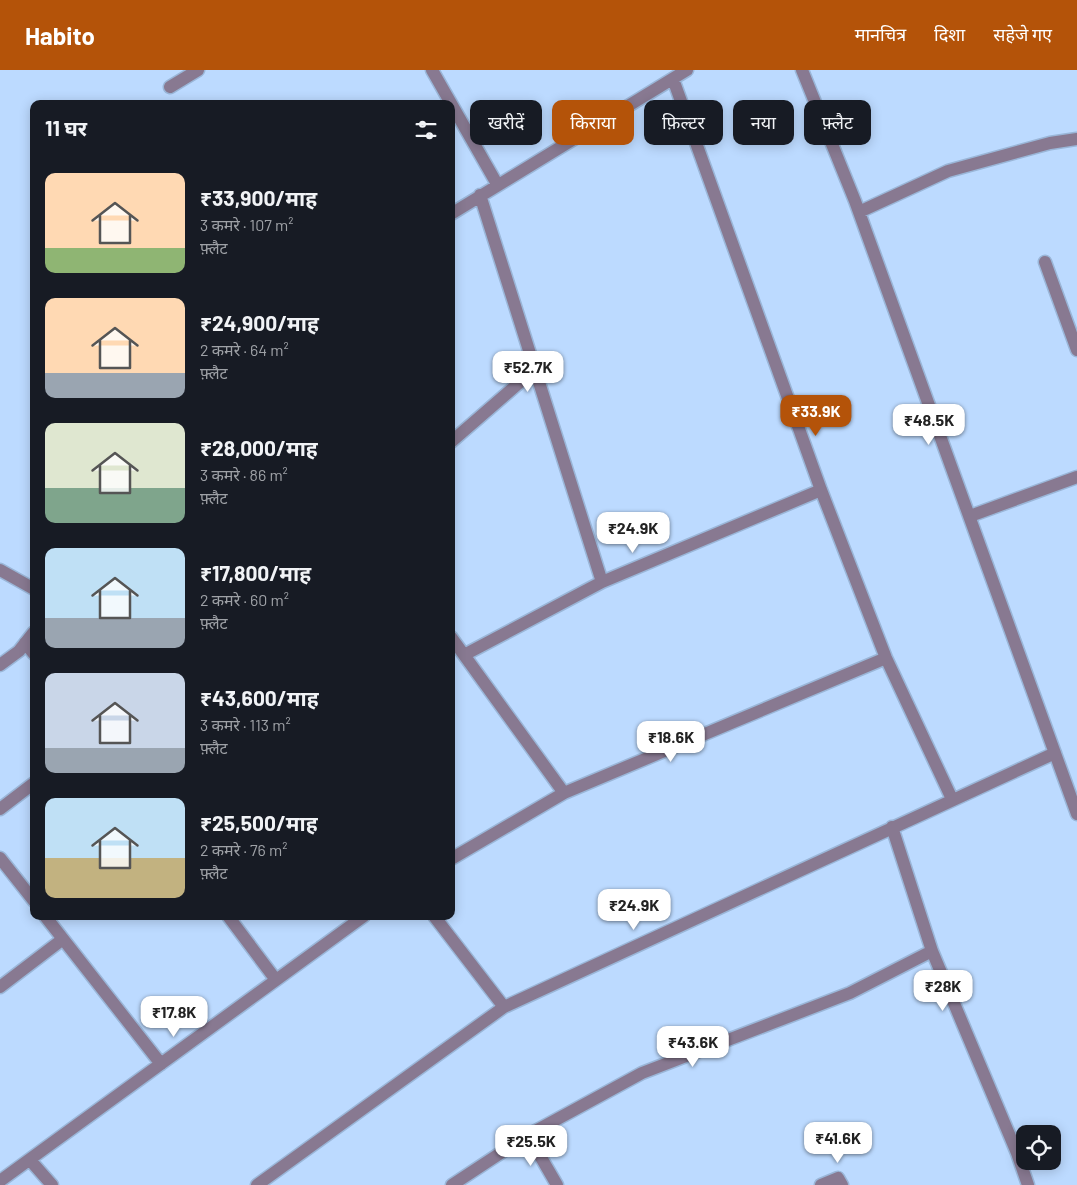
<!DOCTYPE html>
<html lang="hi">
<head>
<meta charset="utf-8">
<style>
	:root { --surface:#171b24; --page:#242831; --text:#f1f3f6; --muted:#9ea1a6; --accent:#b45309 }
	body { margin:0; font-family:Barlow,"Noto Sans Devanagari",sans-serif; background:var(--page); color:var(--text); height:100vh; display:flex; flex-direction:column; font-size:19px; white-space:nowrap }
	* { box-sizing:border-box; margin:0 }
	p { font-size:16px; color:var(--muted) }
	.icon { flex:none; width:28px; height:28px; fill:none; stroke:currentColor; stroke-width:2; stroke-linecap:round; stroke-linejoin:round }
	.map { position:relative; flex:1; overflow:hidden }
	.side { position:absolute; left:30px; top:30px; width:425px; height:820px; display:flex; flex-direction:column; background:var(--surface); border-radius:10px; box-shadow:0 2px 12px #0003 }
	.side>* { flex:none }
	.hud { position:absolute; left:470px; top:30px; width:475px; height:45px; display:flex; gap:10px }
	.tools { position:absolute; left:1016px; top:1055px; display:grid; gap:10px }
	.tools a { display:grid; place-items:center; width:45px; height:45px; border-radius:10px; background:var(--surface); box-shadow:0 2px 12px #0003; font-size:25px }
	.price { position:absolute; translate:-50% -42px; padding:0 11px; border-radius:10px; background:#fff; color:#222; font-size:16px; line-height:32px; filter:drop-shadow(0 1px 2px #0008) }
	.price::after { content:''; position:absolute; left:50%; top:30px; width:15px; height:11px; margin-left:-8px; background:inherit; clip-path:polygon(0 0,100% 0,50% 100%) }
	.price.active { background:var(--accent); color:#fff }
	ul { padding:0; list-style:none }
	li { display:flex; align-items:center; gap:15px; height:125px; padding:0 15px }
	li span { display:grid; place-items:center; flex:none; width:140px; height:100px; border-radius:10px; color:#555 }
	li>.icon { margin-inline-start:auto }
	span .icon { width:60px; height:60px; fill:#fffc; stroke-width:1 }
	li b { font-size:21px }
	h2 { display:flex; justify-content:space-between; align-items:center; height:60px; padding:0 15px; font-size:21px }
	.pill { padding:0 18px; border-radius:10px; background:var(--surface); box-shadow:0 2px 12px #0003; font-size:18px; line-height:45px }
	.pill.active { background:var(--accent); color:#fff }
	header { display:flex; align-items:center; gap:30px; box-sizing:border-box; height:70px; padding:0 25px; background:var(--accent); color:#fff }
	header strong { font-size:24px }
	nav { display:flex; gap:28px; margin-inline-start:auto; font-size:18px }
	.map>svg:first-child { display:block }
	.lines { fill:none; stroke-linecap:round; stroke-linejoin:round }
	.minor-casing { stroke:#9ab6d8; stroke-width:15 }
	.minor { stroke:#887991; stroke-width:12 }
</style>
</head>
<body>
<header>
<strong>Habito</strong>
<nav><a>मानचित्र</a><a>दिशा</a><a>सहेजे गए</a></nav>
</header>
<div class="map">
<svg width="1077" height="1115" viewBox="0 0 1077 1115">
	<rect width="100%" height="100%" fill="#bcdaff"/>
	<g class="lines">
		<defs>
			<path id="minor" d="M 432,0 L 497,114
				M 802,0 L 855,131 L 1077,744
				M 673,9 L 821,420 L 886,588 L 952,729
				M 170,17 L 198,0
				M 480,125 L 602,512
				M 859,142 L 948,101 L 1050,73 L 1077,69
				M 451,144 L 687,0
				M 1045,192 L 1077,280
				M 451,372 L 535,299
				M 970,446 L 1077,407
				M 0,500 L 34,519
				M 451,567 L 564,723
				M 25,573 L 34,584
				M 464,585 L 602,512 L 821,420
				M 0,595 L 19,581 L 34,562
				M 0,739 L 34,713
				M 892,757 L 932,881 L 1017,1083 L 1028,1115
				M 0,788 L 34,831
				M 451,789 L 564,723 L 886,588
				M 45,846 L 161,994
				M 228,846 L 276,910
				M 434,846 L 504,937
				M 0,917 L 63,869
				M 528,1065 L 557,1115
				M 30,1090 L 52,1115
				M 0,1111 L 364,846
				M 257,1115 L 504,937 L 1055,683
				M 452,1115 L 528,1065 L 642,1003 L 850,923 L 932,881
				M 821,1115 L 838,1108 L 842,1115"/>
		</defs>
		<!-- minor casing -->
		<use href="#minor" class="minor-casing"/>
		<!-- minor -->
		<use href="#minor" class="minor"/>
	</g>
</svg>
<div class="tools">
<a><svg class="icon" aria-label="locate" viewBox="0 0 24 24"><circle cx="12" cy="12" r="6"/><path d="M12 2v4M12 18v4M2 12h4M18 12h4"/></svg></a>
</div>
<b class="price" style="left:528px;top:323px">₹52.7K</b>
<b class="price active" style="left:816px;top:367px">₹33.9K</b>
<b class="price" style="left:929px;top:376px">₹48.5K</b>
<b class="price" style="left:633px;top:484px">₹24.9K</b>
<b class="price" style="left:671px;top:693px">₹18.6K</b>
<b class="price" style="left:634px;top:861px">₹24.9K</b>
<b class="price" style="left:943px;top:942px">₹28K</b>
<b class="price" style="left:174px;top:968px">₹17.8K</b>
<b class="price" style="left:693px;top:998px">₹43.6K</b>
<b class="price" style="left:838px;top:1094px">₹41.6K</b>
<b class="price" style="left:531px;top:1097px">₹25.5K</b>
<div class="hud">
<a class="pill">खरीदें</a>
<a class="pill active">किराया</a>
<a class="pill">फ़िल्टर</a>
<a class="pill">नया</a>
<a class="pill">फ़्लैट</a>
</div>
<section class="side">
<h2>11 घर<svg class="icon" aria-label="filters" viewBox="0 0 24 24"><path d="M4 7h16M4 17h16"/><circle cx="9" cy="7" r="2"/><circle cx="15" cy="17" r="2"/></svg></h2>
<ul>
<li><span style="background:linear-gradient(#ffd9b3 75%,#8fb573 0)"><svg class="icon" aria-label="home" viewBox="0 0 24 24"><path d="M3 11l9-7 9 7M6 9v11h12V9"/></svg></span><div><b>₹33,900/माह</b><p>3 कमरे · 107 m²</p><p>फ़्लैट</p></div></li>
<li><span style="background:linear-gradient(#ffd9b3 75%,#9aa5b1 0)"><svg class="icon" aria-label="home" viewBox="0 0 24 24"><path d="M3 11l9-7 9 7M6 9v11h12V9"/></svg></span><div><b>₹24,900/माह</b><p>2 कमरे · 64 m²</p><p>फ़्लैट</p></div></li>
<li><span style="background:linear-gradient(#dfe7d0 65%,#7fa58c 0)"><svg class="icon" aria-label="home" viewBox="0 0 24 24"><path d="M3 11l9-7 9 7M6 9v11h12V9"/></svg></span><div><b>₹28,000/माह</b><p>3 कमरे · 86 m²</p><p>फ़्लैट</p></div></li>
<li><span style="background:linear-gradient(#bfe0f5 70%,#9aa5b1 0)"><svg class="icon" aria-label="home" viewBox="0 0 24 24"><path d="M3 11l9-7 9 7M6 9v11h12V9"/></svg></span><div><b>₹17,800/माह</b><p>2 कमरे · 60 m²</p><p>फ़्लैट</p></div></li>
<li><span style="background:linear-gradient(#c9d6e8 75%,#9aa5b1 0)"><svg class="icon" aria-label="home" viewBox="0 0 24 24"><path d="M3 11l9-7 9 7M6 9v11h12V9"/></svg></span><div><b>₹43,600/माह</b><p>3 कमरे · 113 m²</p><p>फ़्लैट</p></div></li>
<li><span style="background:linear-gradient(#bfe0f5 60%,#c2b280 0)"><svg class="icon" aria-label="home" viewBox="0 0 24 24"><path d="M3 11l9-7 9 7M6 9v11h12V9"/></svg></span><div><b>₹25,500/माह</b><p>2 कमरे · 76 m²</p><p>फ़्लैट</p></div></li>
</ul>
</section>
</div>
</body>
</html>
